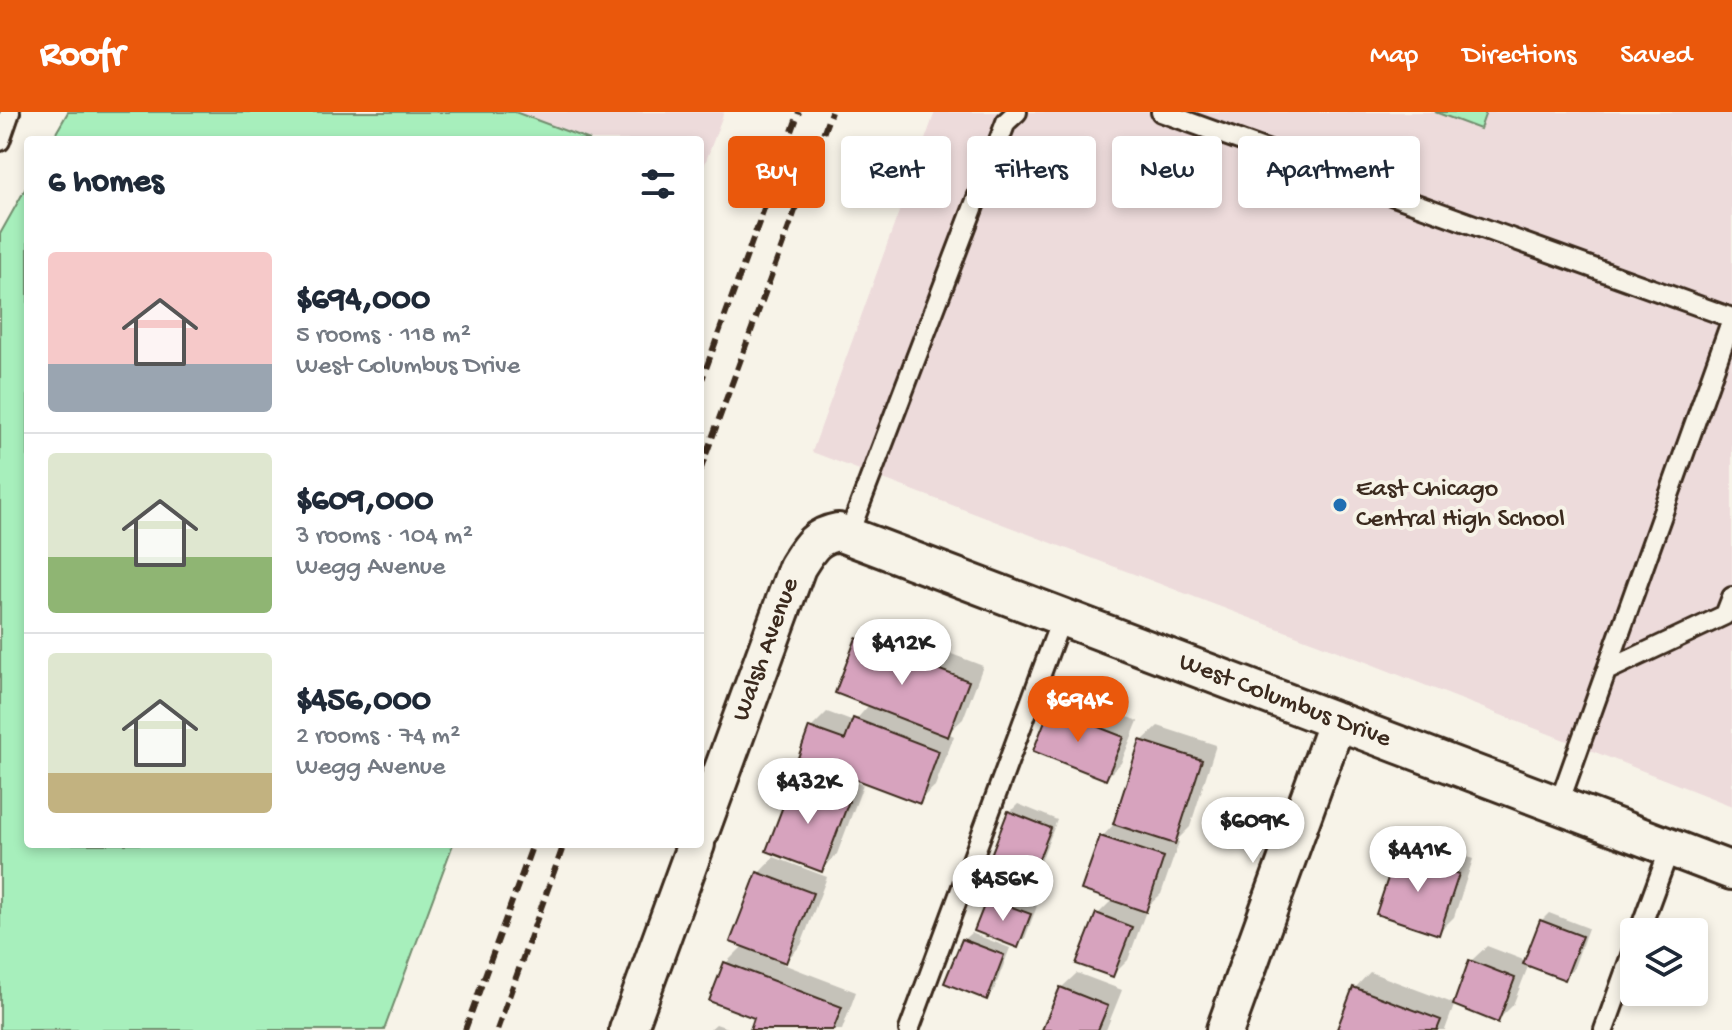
<!DOCTYPE html>
<html lang="en">
<head>
<meta charset="utf-8">
<style>
	:root { --surface:#fff; --page:#f6f6f7; --text:#1f2937; --muted:#747a83; --line:#e0e1e3; --accent:#ea580c }
	body { margin:0; font-family:"Gochi Hand",sans-serif; background:var(--page); color:var(--text); height:100vh; display:flex; flex-direction:column; font-size:30px; white-space:nowrap }
	* { box-sizing:border-box; margin:0 }
	p { font-size:26px; color:var(--muted) }
	.icon { flex:none; width:44px; height:44px; fill:none; stroke:currentColor; stroke-width:2; stroke-linecap:round; stroke-linejoin:round }
	.map { position:relative; flex:1; overflow:hidden }
	.panel { position:absolute; left:24px; top:24px; width:680px; height:712px; display:flex; flex-direction:column; background:var(--surface); border-radius:8px; box-shadow:0 4px 12px #0003 }
	.panel>* { flex:none }
	.guide { position:absolute; left:728px; top:24px; width:760px; height:72px; display:flex; gap:16px }
	.controls { position:absolute; left:1620px; top:806px; display:grid; gap:16px }
	.controls a { display:grid; place-items:center; width:88px; height:88px; border-radius:8px; background:var(--surface); box-shadow:0 4px 12px #0003; font-size:40px }
	.price { position:absolute; translate:-50% -68px; padding:0 18px; border-radius:28px; background:#fff; color:#222; font-size:26px; line-height:52px; filter:drop-shadow(0 2px 4px #0008) }
	.price::after { content:''; position:absolute; left:50%; top:48px; width:24px; height:18px; margin-left:-12px; background:inherit; clip-path:polygon(0 0,100% 0,50% 100%) }
	.price.active { background:var(--accent); color:#fff }
	ul { padding:0; list-style:none }
	li { display:flex; align-items:center; gap:24px; height:200px; padding:0 24px }
	li+li { border-top:2px solid var(--line) }
	li span { display:grid; place-items:center; flex:none; width:224px; height:160px; border-radius:8px; color:#555 }
	li>.icon { margin-inline-start:auto }
	span .icon { width:96px; height:96px; fill:#fffc; stroke-width:1 }
	li b { font-size:34px }
	h2 { display:flex; justify-content:space-between; align-items:center; height:96px; padding:0 24px; font-size:34px }
	.pill { padding:0 28px; border-radius:8px; background:var(--surface); box-shadow:0 4px 12px #0003; font-size:28px; line-height:72px }
	.pill.active { background:var(--accent); color:#fff }
	header { display:flex; align-items:center; gap:48px; box-sizing:border-box; height:112px; padding:0 40px; background:var(--accent); color:#fff }
	header strong { font-size:38px }
	nav { display:flex; gap:44px; margin-inline-start:auto; font-size:28px }
	.map>svg:first-child { display:block }
	.built { fill:#eddbdb }
	.green { fill:#a7efbc; stroke:#718c6d; stroke-width:2 }
	.shadow { fill:#0003 }
	.building { fill:#d7a3be; stroke:#3b2a1e; stroke-width:2 }
	.lines { fill:none; stroke-linecap:round; stroke-linejoin:round }
	.service-casing { stroke:#3b2a1e; stroke-width:24 }
	.minor-casing { stroke:#3b2a1e; stroke-width:42 }
	.service { stroke:#f7f3e8; stroke-width:18 }
	.minor { stroke:#f7f3e8; stroke-width:36 }
	.rail { stroke:#3b2a1e; stroke-width:6; stroke-dasharray:12 6; stroke-linecap:butt }
	.poi-dot { fill:#1f6fb2; stroke:#f7f3e8; stroke-width:3 }
	.labels { text-anchor:middle; dominant-baseline:central; stroke-width:8; stroke-linejoin:round; paint-order:stroke }
	.poi-label { font-size:26px; fill:#3b2a1e; stroke:#f7f3e8; text-anchor:start }
	.street-label { font-size:26px; fill:#3b2a1e; stroke:#f7f3e8 }
</style>
</head>
<body>
<header>
<strong>Roofr</strong>
<nav><a>Map</a><a>Directions</a><a>Saved</a></nav>
</header>
<div class="map">
<svg width="1732" height="918" viewBox="0 0 1732 918">
	<rect width="100%" height="100%" fill="#f7f3e8"/>
	<filter id="ink" filterUnits="userSpaceOnUse"><feTurbulence type="fractalNoise" baseFrequency=".0125" numOctaves="2"/><feDisplacementMap in="SourceGraphic" scale="16" xChannelSelector="R" yChannelSelector="G"/><feConvolveMatrix kernelMatrix="1 2 1 2 8 2 1 2 1" color-interpolation-filters="sRGB"/></filter>
	<g filter="url(#ink)">
		<!-- built -->
		<path class="built" d="M 515,0 L 724,0 L 700,65 L 700,28 L 590,28 Z
			M 935,0 L 1732,0 L 1732,694 L 1361,548 L 812,340 Z"/>
		<!-- green -->
		<path class="green" d="M 68,0 L 515,0 L 590,28 L 52,28 Z
			M 1435,0 L 1486,0 L 1480,17 Z
			M 28,72 L 28,732 L 453,732 L 384,918 L 0,918 L 0,122 Z"/>
		<!-- shadow -->
		<path class="shadow" d="M 873,512 L 983,554 L 963,607 L 948,621 L 954,624 L 935,674 L 919,689 L 811,616 L 827,600 L 854,610 L 870,592 L 858,527 Z
			M 1068,582 L 1138,609 L 1121,651 L 1106,666 L 1052,597 Z
			M 1158,614 L 1216,633 L 1190,715 L 1176,729 L 1179,730 L 1161,782 L 1144,798 L 1146,799 L 1128,848 L 1113,863 L 1098,802 L 1113,787 L 1102,725 L 1115,711 L 1142,629 Z
			M 810,653 L 863,673 L 837,742 L 821,758 L 795,669 Z
			M 1018,692 L 1057,708 L 1041,749 L 1034,757 L 994,742 L 1010,700 Z
			M 1413,727 L 1473,747 L 1454,805 L 1438,821 L 1398,743 Z
			M 774,745 L 827,765 L 801,833 L 783,852 L 856,880 L 842,918 L 752,918 L 757,905 L 726,851 L 744,833 L 759,761 Z
			M 996,779 L 1037,794 L 1025,826 L 1017,834 L 989,787 Z
			M 1549,801 L 1588,816 L 1573,858 L 1565,865 L 1529,852 L 1513,893 L 1498,908 L 1455,891 L 1445,918 L 1345,918 L 1339,916 L 1355,876 L 1370,860 L 1455,892 L 1471,849 L 1487,834 L 1526,849 L 1541,809 Z
			M 971,821 L 1010,836 L 994,878 L 987,885 L 963,828 Z
			M 1077,861 L 1122,878 L 1106,918 L 1044,918 L 1061,876 Z
			M 716,912 L 733,918 L 709,918 Z"/>
		<!-- building -->
		<path class="building" d="M 856,526 L 969,569 L 948,625 L 835,581 Z
			M 1050,596 L 1124,625 L 1106,668 L 1033,639 Z
			M 853,606 L 939,639 L 920,692 L 798,646 L 809,615 L 845,628 Z
			M 1140,628 L 1202,648 L 1175,732 L 1113,712 Z
			M 793,668 L 849,689 L 822,760 L 766,739 Z
			M 1008,699 L 1051,716 L 1034,759 L 991,743 Z
			M 1100,724 L 1164,745 L 1146,800 L 1081,778 Z
			M 1396,742 L 1459,762 L 1439,823 L 1376,802 Z
			M 757,760 L 813,781 L 786,851 L 730,830 Z
			M 987,786 L 1031,802 L 1018,836 L 974,819 Z
			M 1096,801 L 1132,815 L 1113,865 L 1076,852 Z
			M 1540,808 L 1582,824 L 1565,868 L 1523,852 Z
			M 962,827 L 1004,843 L 987,888 L 944,871 Z
			M 1469,848 L 1515,866 L 1498,911 L 1453,893 Z
			M 724,850 L 842,895 L 833,918 L 750,918 L 754,906 L 709,889 Z
			M 1060,875 L 1108,894 L 1098,918 L 1042,918 Z
			M 1353,875 L 1441,908 L 1437,918 L 1337,917 Z"/>
		<g class="lines">
			<defs>
				<path id="service" d="M 1161,0 L 1732,206
					M 0,29 L 10,0
					M 848,424 L 1006,10 L 1017,0
					M 1606,559 L 1725,503 L 1732,485
					M 1558,694 L 1732,207
					M 1639,820 L 1670,736
					M 909,918 L 1062,505
					M 1604,918 L 1634,835"/>
				<g id="minor">
					<path id="s1" d="M 700,720 L 797,455 C 809,436 815,424 838,420 L 1732,759"/>
					<path d="M 628,918 L 696,732"/>
					<path d="M 1225,918 L 1337,609"/>
				</g>
			</defs>
			<!-- service casing -->
			<use href="#service" class="service-casing"/>
			<!-- minor casing -->
			<use href="#minor" class="minor-casing"/>
			<!-- service -->
			<use href="#service" class="service"/>
			<!-- minor -->
			<use href="#minor" class="minor"/>
			<!-- rail -->
			<path class="rail" d="M 700,273 L 799,0
				M 700,359 L 831,0
				M 465,918 L 533,732
				M 497,918 L 564,732"/>
		</g>
	</g>
	<!-- markers -->
	<circle class="poi-dot" cx="1340" cy="393" r="8"/>
	<g class="labels">
		<!-- poi labels -->
		<g class="poi-label">
			<text x="1356" y="378">East Chicago<tspan x="1356" dy="30">Central High School</tspan></text>
		</g>
		<!-- street labels -->
		<g class="street-label">
			<text stroke="none"><textPath href="#s1" startOffset="194">Walsh Avenue</textPath></text>
			<text stroke="none"><textPath href="#s1" startOffset="816">West Columbus Drive</textPath></text>
		</g>
	</g>
</svg>
<div class="controls">
<a><svg class="icon" aria-label="layers" viewBox="0 0 24 24"><path d="M12 4l9 5-9 5-9-5zM3 14l9 5 9-5"/></svg></a>
</div>
<b class="price" style="left:902px;top:575px">$412K</b>
<b class="price active" style="left:1078px;top:632px">$694K</b>
<b class="price" style="left:808px;top:714px">$432K</b>
<b class="price" style="left:1253px;top:753px">$609K</b>
<b class="price" style="left:1418px;top:782px">$441K</b>
<b class="price" style="left:1003px;top:811px">$456K</b>
<div class="guide">
<a class="pill active">Buy</a>
<a class="pill">Rent</a>
<a class="pill">Filters</a>
<a class="pill">New</a>
<a class="pill">Apartment</a>
</div>
<section class="panel">
<h2>6 homes<svg class="icon" aria-label="filters" viewBox="0 0 24 24"><path d="M4 7h16M4 17h16"/><circle cx="9" cy="7" r="2"/><circle cx="15" cy="17" r="2"/></svg></h2>
<ul>
<li><span style="background:linear-gradient(#f6c9c9 70%,#9aa5b1 0)"><svg class="icon" aria-label="home" viewBox="0 0 24 24"><path d="M3 11l9-7 9 7M6 9v11h12V9"/></svg></span><div><b>$694,000</b><p>5 rooms · 118 m²</p><p>West Columbus Drive</p></div></li>
<li><span style="background:linear-gradient(#dfe7d0 65%,#8fb573 0)"><svg class="icon" aria-label="home" viewBox="0 0 24 24"><path d="M3 11l9-7 9 7M6 9v11h12V9"/></svg></span><div><b>$609,000</b><p>3 rooms · 104 m²</p><p>Wegg Avenue</p></div></li>
<li><span style="background:linear-gradient(#dfe7d0 75%,#c2b280 0)"><svg class="icon" aria-label="home" viewBox="0 0 24 24"><path d="M3 11l9-7 9 7M6 9v11h12V9"/></svg></span><div><b>$456,000</b><p>2 rooms · 74 m²</p><p>Wegg Avenue</p></div></li>
</ul>
</section>
</div>
</body>
</html>
